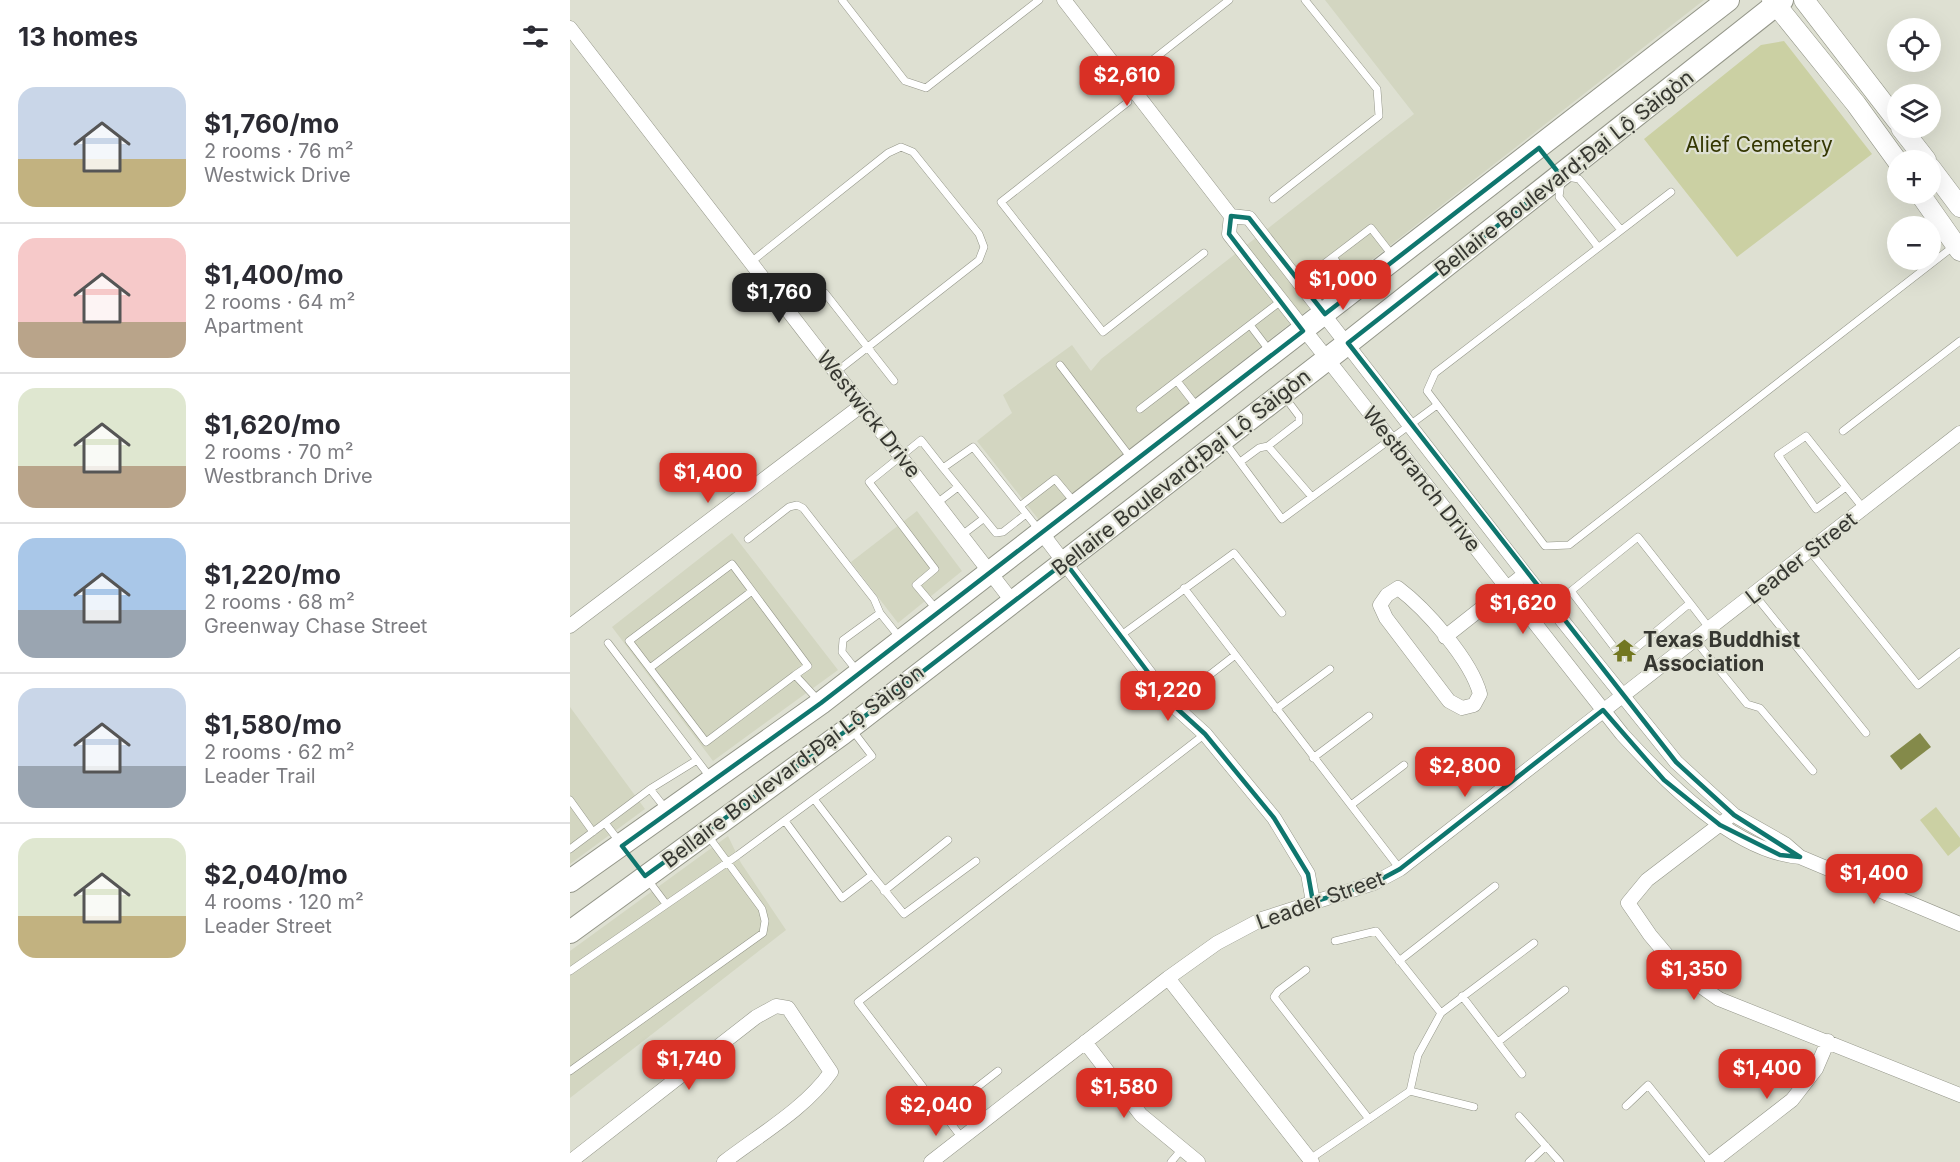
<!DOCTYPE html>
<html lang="en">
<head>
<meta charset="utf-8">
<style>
	:root { --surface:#fff; --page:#f2f2f3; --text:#2b2b33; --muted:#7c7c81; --line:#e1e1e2; --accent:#d93025 }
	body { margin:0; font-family:Inter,sans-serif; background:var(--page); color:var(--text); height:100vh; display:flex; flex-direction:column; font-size:22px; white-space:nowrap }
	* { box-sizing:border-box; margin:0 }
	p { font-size:20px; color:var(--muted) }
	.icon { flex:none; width:33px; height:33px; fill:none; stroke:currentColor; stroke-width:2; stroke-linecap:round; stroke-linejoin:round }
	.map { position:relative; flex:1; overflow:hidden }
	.drawer { display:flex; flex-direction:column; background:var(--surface); width:570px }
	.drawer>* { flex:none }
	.buttons { position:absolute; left:1317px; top:18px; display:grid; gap:12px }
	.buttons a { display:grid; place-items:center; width:54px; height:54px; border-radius:50%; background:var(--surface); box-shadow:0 6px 24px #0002; font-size:30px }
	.price { position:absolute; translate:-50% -51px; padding:0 14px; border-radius:12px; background:var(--accent); color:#fff; font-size:20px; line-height:39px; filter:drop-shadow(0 2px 3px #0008) }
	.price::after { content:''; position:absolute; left:50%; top:36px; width:18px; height:14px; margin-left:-9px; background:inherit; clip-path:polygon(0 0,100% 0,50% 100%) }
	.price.on { background:#222; color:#fff }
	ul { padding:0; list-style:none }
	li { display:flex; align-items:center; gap:18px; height:150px; padding:0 18px }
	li+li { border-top:2px solid var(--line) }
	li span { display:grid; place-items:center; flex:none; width:168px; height:120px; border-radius:18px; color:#555 }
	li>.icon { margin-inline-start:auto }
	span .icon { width:72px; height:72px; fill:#fffc; stroke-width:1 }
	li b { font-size:26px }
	h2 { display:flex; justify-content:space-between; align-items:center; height:72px; padding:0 18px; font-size:26px }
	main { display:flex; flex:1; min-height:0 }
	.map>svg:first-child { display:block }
	.built { fill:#d3d6c1 }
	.green { fill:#cbd0a3 }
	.water { fill:#848a4a }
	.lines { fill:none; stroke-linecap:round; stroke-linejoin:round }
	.lane-casing { stroke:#949689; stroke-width:8 }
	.street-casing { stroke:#949689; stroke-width:15 }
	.secondary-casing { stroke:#949689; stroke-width:21 }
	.primary-casing { stroke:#949689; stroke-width:24 }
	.lane { stroke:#fff; stroke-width:7 }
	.street { stroke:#fff; stroke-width:14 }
	.secondary { stroke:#fff; stroke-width:20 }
	.primary { stroke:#fff; stroke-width:22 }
	.marked { fill:none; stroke:#0f766e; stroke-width:4.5; stroke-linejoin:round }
	.labels { text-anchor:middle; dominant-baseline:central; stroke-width:4.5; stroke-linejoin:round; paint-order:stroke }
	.park-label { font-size:21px; fill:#343702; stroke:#dee0d2 }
	.street-label { font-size:21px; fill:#363731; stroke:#dee0d2 }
	.poi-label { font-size:21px; font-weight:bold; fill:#363731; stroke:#dee0d2; text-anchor:start }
</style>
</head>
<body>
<main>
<section class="drawer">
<h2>13 homes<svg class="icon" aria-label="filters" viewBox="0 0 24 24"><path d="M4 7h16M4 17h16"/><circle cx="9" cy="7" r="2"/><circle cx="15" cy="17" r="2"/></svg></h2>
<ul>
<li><span style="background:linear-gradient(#c9d6e8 60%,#c2b280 0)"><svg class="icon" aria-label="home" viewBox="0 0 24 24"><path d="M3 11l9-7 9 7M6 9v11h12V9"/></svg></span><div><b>$1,760/mo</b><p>2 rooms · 76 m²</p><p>Westwick Drive</p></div></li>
<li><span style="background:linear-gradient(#f6c9c9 70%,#b9a48a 0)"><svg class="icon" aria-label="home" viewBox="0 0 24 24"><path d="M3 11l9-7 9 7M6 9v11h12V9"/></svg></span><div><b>$1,400/mo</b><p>2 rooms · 64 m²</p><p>Apartment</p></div></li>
<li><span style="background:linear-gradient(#dfe7d0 65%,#b9a48a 0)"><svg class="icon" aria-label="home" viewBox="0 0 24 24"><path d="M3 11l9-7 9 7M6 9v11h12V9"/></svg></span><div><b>$1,620/mo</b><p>2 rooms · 70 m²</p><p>Westbranch Drive</p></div></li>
<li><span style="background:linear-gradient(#a9c7e8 60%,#9aa5b1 0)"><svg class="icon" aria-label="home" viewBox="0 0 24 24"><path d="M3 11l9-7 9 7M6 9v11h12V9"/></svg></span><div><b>$1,220/mo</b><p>2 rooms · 68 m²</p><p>Greenway Chase Street</p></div></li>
<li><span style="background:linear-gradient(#c9d6e8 65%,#9aa5b1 0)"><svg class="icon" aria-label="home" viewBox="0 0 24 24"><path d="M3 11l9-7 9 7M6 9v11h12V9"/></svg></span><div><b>$1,580/mo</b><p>2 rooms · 62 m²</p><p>Leader Trail</p></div></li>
<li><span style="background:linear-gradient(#dfe7d0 65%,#c2b280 0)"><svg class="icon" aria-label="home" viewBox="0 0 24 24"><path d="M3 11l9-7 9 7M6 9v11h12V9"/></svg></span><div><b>$2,040/mo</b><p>4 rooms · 120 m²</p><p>Leader Street</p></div></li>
</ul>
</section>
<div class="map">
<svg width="1390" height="1162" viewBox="0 0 1390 1162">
	<rect width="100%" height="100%" fill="#dee0d2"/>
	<!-- built -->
	<path class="built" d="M 755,0 L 1134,0 L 469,520 L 407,441 L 442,413 L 433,395 L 502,345 L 521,371 L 531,359 L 844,114 Z
		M 347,511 L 392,571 L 328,623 L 281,562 Z
		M 162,533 L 268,670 L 143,761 L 42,627 Z
		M 0,707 L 75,809 L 0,864 Z
		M 158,836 L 171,863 L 216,930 L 0,1098 L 0,951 Z"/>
	<!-- green -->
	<path class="green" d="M 1214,41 L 1302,154 L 1167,257 L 1074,139 L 1191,45 Z
		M 1366,807 L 1390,838 L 1390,846 L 1378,856 L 1350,820 Z"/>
	<!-- water -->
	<path class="water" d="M 1350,733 L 1361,747 L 1331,770 L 1320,756 Z"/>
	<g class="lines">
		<defs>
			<path id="lane" d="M 272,0 L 335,81 L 356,88 L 469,0
				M 997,177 L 1009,179 L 1051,230
				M 991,182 L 989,197 L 1028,247
				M 1101,192 L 865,373 L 857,391 L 975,546 L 999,545 L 1384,246
				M 703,199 L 809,116 L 807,89 L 735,0
				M 634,253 L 533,332 L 431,202 L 558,102 L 557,80 L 659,0
				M 763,257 L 785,286
				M 181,262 L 318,153 L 331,147 L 343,152 L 409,234 L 414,247 L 409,260 L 266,372
				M 730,282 L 801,228 L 822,255
				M 255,293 L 324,381
				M 680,325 L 699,350
				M 490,365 L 561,458
				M 607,381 L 628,408
				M 570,409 L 711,301
				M 1273,431 L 1390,341
				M 654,441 L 712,519 L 867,405
				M 698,446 L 729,422 L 729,416 L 714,396
				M 670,462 L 689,448 L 698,446 L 742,497
				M 373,468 L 426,533 L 433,532 L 456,514
				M 1276,487 L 1246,509 L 1208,455 L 1236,436 L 1293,508
				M 367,503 L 388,487
				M 450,506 L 485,479 L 505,503
				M 392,535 L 413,519
				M 1068,537 L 1120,603 L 1053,659 L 1001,591 Z
				M 178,539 L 219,507 L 227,505 L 233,508 L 304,599 L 310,613
				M 1239,550 L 1348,685 L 1390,652
				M 614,588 L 830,869
				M 1184,594 L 1296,733
				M 1120,603 L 1140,629
				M 367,610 L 346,585 L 365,569 L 299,482 L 351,440 L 373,468 L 403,447 L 469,530
				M 550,636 L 664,553 L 712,613
				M 1125,640 L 1177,704 L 1190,708 L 1243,771
				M 38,643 L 140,777
				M 80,668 L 182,591
				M 287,671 L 272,652 L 273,640 L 310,613 L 330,638
				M 225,675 L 238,666 L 162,564 L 59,641 L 136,742 L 225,675 L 249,701
				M 602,704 L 664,656
				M 706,709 L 760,669
				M 743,758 L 799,716
				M 80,789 L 95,808
				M 0,800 L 23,832
				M 781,805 L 834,765
				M 215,821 L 272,898 L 302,875 L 244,799
				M 35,823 L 49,841
				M 0,849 L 80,789 L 127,760
				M 302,875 L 334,914 L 406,861
				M 78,880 L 96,904
				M 314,891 L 378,840
				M 765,941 L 806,931 L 871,1013
				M 829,961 L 925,886
				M 736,970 L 708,991 L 704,997 L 799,1119
				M 0,971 L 168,855 L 302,756 L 283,731
				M 892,996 L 952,1074
				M 928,1042 L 995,990
				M 0,1071 L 193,933 L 195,921 L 192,909 L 139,837
				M 840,1091 L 848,1055 L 871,1013 L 964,943
				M 1056,1106 L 1078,1085 L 1140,1162
				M 374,1113 L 428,1071
				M 949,1116 L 990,1162
				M 392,1138 L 288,1002 L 635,734
				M 740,1159 L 840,1091 L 904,1107
				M 601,1162 L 612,1149
				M 959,1162 L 976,1146"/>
			<path id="street" d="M 494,0 L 661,216 L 659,234 L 1052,734 C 1095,781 1164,852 1230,857
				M 0,28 L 442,601
				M 661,216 L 679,218 L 955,574 L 1106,762 L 1164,815 L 1215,844 L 1230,857 L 1390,924
				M 471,532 L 602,704 L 635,734 L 704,818 L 738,874 L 743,902
				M 828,588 C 856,609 901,660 910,694 L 904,705 L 892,708 L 879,701 L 816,618 L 810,605 L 817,595 Z
				M 0,626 L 292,405
				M 875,637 L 955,574
				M 1157,819 L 1077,880 L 1058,903 L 1080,935 L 1112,973 L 1149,999 L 1390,1095
				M 598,978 L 742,1162
				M 515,1042 L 571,1115 L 628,1162
				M 0,1162 L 186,1017 L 206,1006 L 218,1008 L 261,1072 C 235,1109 189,1135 154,1162
				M 361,1162 L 598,978 L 647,943 L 692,919 L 804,883 L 830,869 L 1390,433
				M 1142,1162 L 1222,1100 L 1246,1069 L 1258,1041"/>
			<path id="secondary" d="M 1202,0 L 1286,104 L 1328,162
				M 1234,0 L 1328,122
				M 1331,128 L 1356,160
				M 1360,167 L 1390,207
				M 1350,194 L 1390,251"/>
			<path id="primary" d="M 0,881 L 251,703 L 1158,0
				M 0,932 L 273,733 L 778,343 L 1212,0"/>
		</defs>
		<!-- lane casing -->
		<use href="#lane" class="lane-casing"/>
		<!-- street casing -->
		<use href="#street" class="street-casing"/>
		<!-- secondary casing -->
		<use href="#secondary" class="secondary-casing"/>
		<!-- primary casing -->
		<use href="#primary" class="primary-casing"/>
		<!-- lane -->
		<use href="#lane" class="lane"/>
		<!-- street -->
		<use href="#street" class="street"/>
		<!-- secondary -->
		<use href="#secondary" class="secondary"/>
		<!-- primary -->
		<use href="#primary" class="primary"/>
	</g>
	<!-- marked area -->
	<path class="marked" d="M 969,148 L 991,176 L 778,343 L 1106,762 L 1164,815 L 1230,857 L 1210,855 L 1150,825 L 1094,780 L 1033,710 L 830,869 L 804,883 L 743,902 L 738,874 L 704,818 L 635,734 L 602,704 L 495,562 L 273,733 L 75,876 L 52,846 L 251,703 L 733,331 L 659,234 L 661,216 L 679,218 L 755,314 Z"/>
	<!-- icons -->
	<defs>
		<symbol id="temple-bare" viewBox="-9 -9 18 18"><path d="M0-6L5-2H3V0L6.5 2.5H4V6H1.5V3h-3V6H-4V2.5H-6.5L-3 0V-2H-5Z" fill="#727720" stroke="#dee0d2" stroke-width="2.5" paint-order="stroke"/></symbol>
	</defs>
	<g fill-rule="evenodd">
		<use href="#temple-bare" x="1038" y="634" width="33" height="33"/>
	</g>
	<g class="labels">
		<!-- park labels -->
		<g class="park-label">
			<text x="1189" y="144">Alief Cemetery</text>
		</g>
		<!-- street labels -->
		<g class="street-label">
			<text transform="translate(994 173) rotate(-38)">Bellaire Boulevard;Đại Lộ Sàigòn</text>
			<text transform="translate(299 414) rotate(52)">Westwick Drive</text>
			<text transform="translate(611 472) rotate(-38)">Bellaire Boulevard;Đại Lộ Sàigòn</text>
			<text transform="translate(852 479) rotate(52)">Westbranch Drive</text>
			<text transform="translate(1231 558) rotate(-38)">Leader Street</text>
			<text transform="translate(223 766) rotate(-37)">Bellaire Boulevard;Đại Lộ Sàigòn</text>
			<text transform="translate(750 900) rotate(-20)">Leader Street</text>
		</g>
		<!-- poi labels -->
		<g class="poi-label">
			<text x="1073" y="639">Texas Buddhist<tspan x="1073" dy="24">Association</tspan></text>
		</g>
	</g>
</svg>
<div class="buttons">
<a><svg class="icon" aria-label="locate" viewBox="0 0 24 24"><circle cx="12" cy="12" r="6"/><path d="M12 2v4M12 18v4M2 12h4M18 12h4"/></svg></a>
<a><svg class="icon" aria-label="layers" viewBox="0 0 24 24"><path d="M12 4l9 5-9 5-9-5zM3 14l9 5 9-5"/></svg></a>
<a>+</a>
<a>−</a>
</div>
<b class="price" style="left:557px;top:107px">$2,610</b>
<b class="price" style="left:773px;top:311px">$1,000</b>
<b class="price on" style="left:209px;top:324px">$1,760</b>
<b class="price" style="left:138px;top:504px">$1,400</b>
<b class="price" style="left:953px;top:635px">$1,620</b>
<b class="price" style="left:598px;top:722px">$1,220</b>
<b class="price" style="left:895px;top:798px">$2,800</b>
<b class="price" style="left:1304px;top:905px">$1,400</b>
<b class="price" style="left:1124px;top:1001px">$1,350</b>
<b class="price" style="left:119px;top:1091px">$1,740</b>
<b class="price" style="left:1197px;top:1100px">$1,400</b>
<b class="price" style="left:554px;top:1119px">$1,580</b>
<b class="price" style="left:366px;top:1137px">$2,040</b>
</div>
</main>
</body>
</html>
